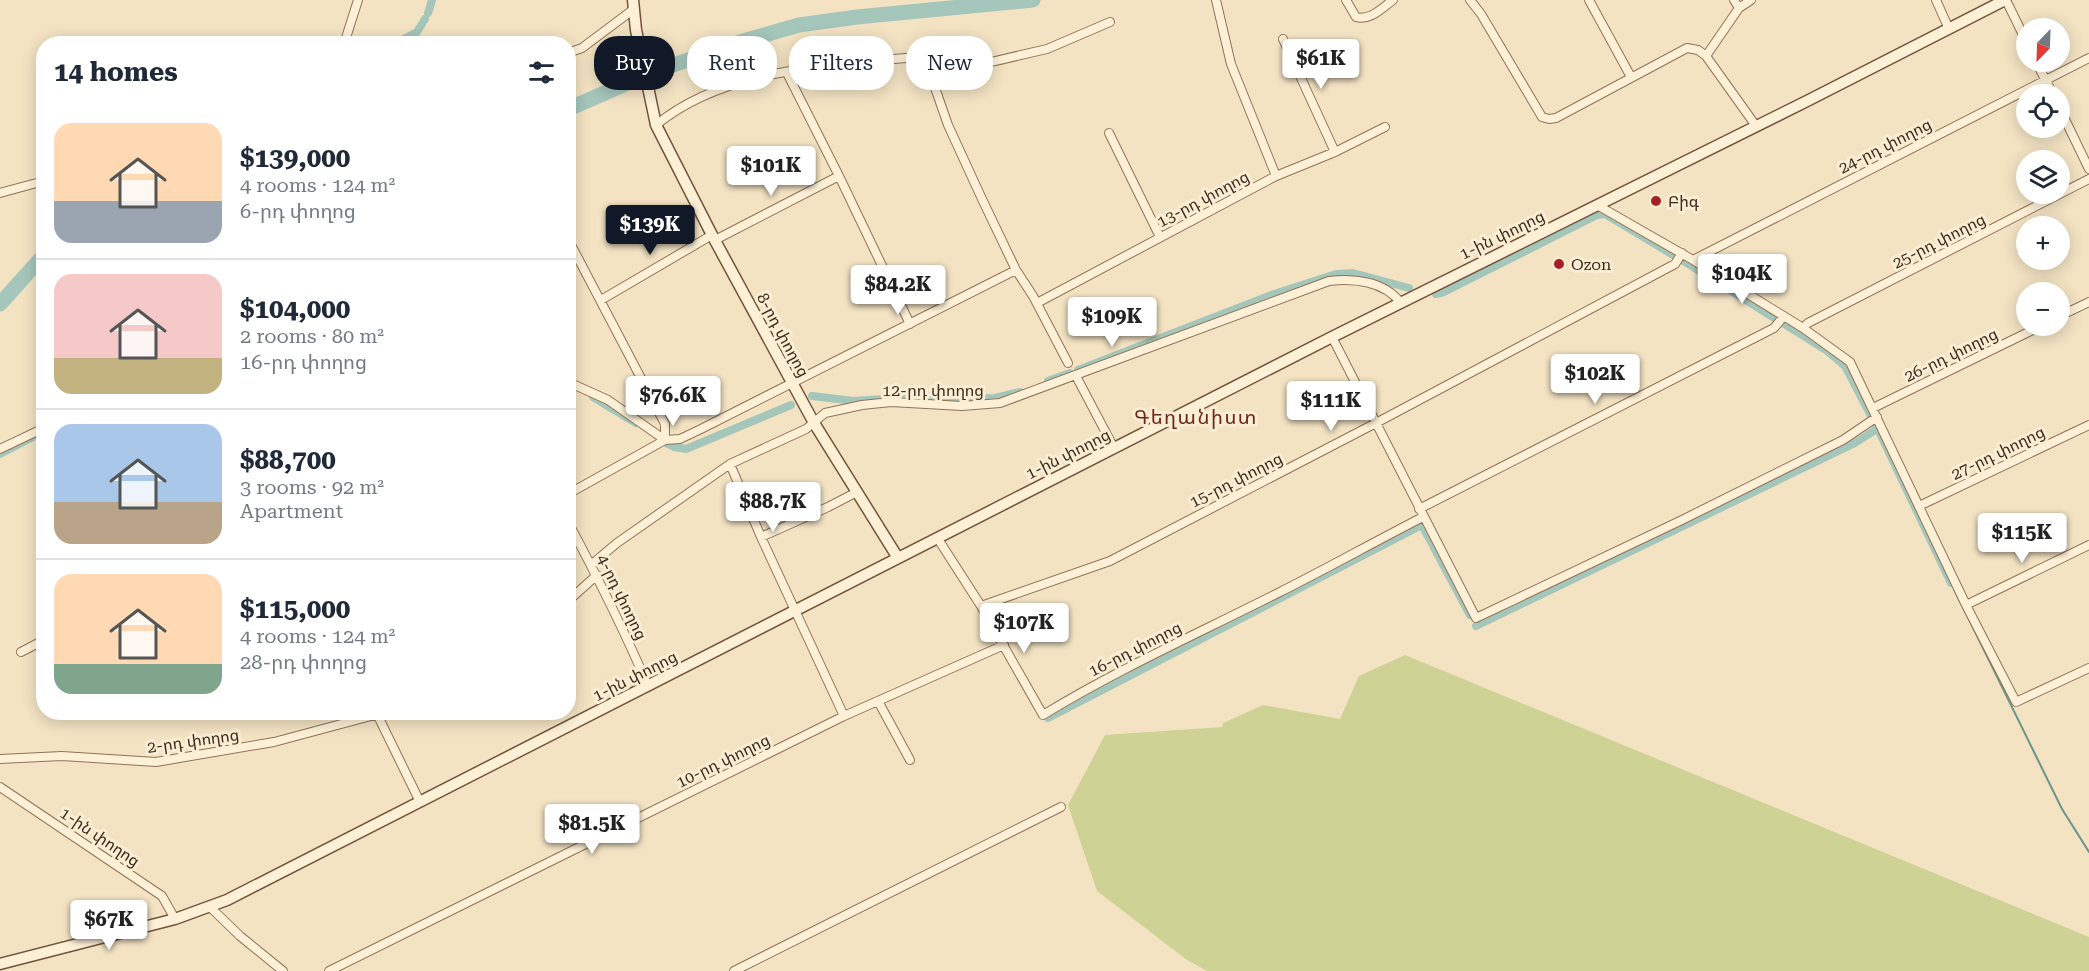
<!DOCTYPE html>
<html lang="en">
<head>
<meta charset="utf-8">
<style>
	:root { --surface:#fff; --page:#f6f6f7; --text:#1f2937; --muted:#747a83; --line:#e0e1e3; --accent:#111827 }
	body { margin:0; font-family:"Roboto Serif","Noto Sans Armenian",serif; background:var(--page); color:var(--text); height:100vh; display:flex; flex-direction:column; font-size:22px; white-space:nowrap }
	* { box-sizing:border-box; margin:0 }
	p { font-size:20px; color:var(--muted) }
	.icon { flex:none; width:33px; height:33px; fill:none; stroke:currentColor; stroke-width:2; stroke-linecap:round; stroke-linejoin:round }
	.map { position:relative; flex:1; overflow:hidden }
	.drawer { position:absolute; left:36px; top:36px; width:540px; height:684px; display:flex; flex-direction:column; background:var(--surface); border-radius:24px; box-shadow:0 3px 15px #0003 }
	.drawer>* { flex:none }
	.top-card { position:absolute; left:594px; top:36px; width:570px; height:54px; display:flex; gap:12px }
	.needle { width:39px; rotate:203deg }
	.buttons { position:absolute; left:2016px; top:18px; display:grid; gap:12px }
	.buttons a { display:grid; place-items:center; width:54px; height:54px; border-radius:50%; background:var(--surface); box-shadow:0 3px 15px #0003; font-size:30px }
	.price { position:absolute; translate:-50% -51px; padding:0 14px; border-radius:6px; background:#fff; color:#222; font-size:20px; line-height:39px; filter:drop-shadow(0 2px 3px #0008) }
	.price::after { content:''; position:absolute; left:50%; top:36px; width:18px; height:14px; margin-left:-9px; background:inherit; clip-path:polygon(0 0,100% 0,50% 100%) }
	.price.active { background:var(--accent); color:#fff }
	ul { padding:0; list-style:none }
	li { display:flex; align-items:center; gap:18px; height:150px; padding:0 18px }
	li+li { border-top:2px solid var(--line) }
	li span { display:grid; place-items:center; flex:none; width:168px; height:120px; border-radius:18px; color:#555 }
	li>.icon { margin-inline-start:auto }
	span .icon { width:72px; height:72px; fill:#fffc; stroke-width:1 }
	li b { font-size:26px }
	h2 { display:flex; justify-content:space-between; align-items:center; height:72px; padding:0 18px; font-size:26px }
	.pill { padding:0 21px; border-radius:24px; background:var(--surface); box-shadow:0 3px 15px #0003; font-size:21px; line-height:54px }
	.pill.active { background:var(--accent); color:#fff }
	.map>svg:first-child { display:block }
	.green { fill:#ced395 }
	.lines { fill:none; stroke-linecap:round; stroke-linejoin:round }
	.stream { stroke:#6b9589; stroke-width:2 }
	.canal { stroke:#a5c6bb; stroke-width:8 }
	.river { stroke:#a5c6bb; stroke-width:15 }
	.street-casing { stroke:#907357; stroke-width:10 }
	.secondary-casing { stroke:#72543a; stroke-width:13 }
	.street { stroke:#fdf0d7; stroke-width:8 }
	.secondary { stroke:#fdf0d7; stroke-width:10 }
	.poi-dot { fill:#a61f25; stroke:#f9edd3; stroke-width:2 }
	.labels { text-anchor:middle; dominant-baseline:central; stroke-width:6; stroke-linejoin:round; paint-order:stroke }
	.street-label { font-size:16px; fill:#3e2c1d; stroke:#f9edd3 }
	.poi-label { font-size:16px; fill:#3e2c1d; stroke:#f9edd3; text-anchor:start }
	.quarter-label { font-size:20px; letter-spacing:1.5px; fill:#702717; stroke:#f9edd3 }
</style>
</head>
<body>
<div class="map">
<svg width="2089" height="971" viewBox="0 0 2089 971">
	<rect width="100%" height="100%" fill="#f3e3c3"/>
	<!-- green -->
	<path class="green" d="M 1405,655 L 2089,937 L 2089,971 L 1207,971 L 1187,960 L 1097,891 L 1068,805 L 1105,735 L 1222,727 L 1223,723 L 1263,705 L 1340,719 L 1359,676 Z"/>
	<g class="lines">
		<!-- stream -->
		<path class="stream" d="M 1954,589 L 2062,809 L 2089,852"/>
		<!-- canal -->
		<path class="canal" d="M 428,13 L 432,0
			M 394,44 L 417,32 L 425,19
			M 1682,260 L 1776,319
			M 1436,294 L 1444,292 L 1597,215 L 1605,214 L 1675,256
			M 1783,323 L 1826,350 L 1845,366 L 1871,416
			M 1078,370 L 1274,294 L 1336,274 L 1353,273 L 1409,288
			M 1048,381 L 1070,373
			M 812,396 L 854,401 L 928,396 L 965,399 L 995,398 L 1020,392
			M 593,397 L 636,423
			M 1876,425 L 1951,583
			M 666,443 L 674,447 L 686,449 L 791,405
			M 0,454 L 37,435
			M 1476,626 L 1855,443 L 1877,429
			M 1048,718 L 1422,525 L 1470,615"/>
		<!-- river -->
		<path class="river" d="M 568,109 L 653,72 L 740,42 L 799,25 L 857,17 L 1033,0
			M 0,304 L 44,255"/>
		<defs>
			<path id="street" d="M 1216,0 L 1231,64 L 1276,176
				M 1346,0 L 1356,17 C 1370,21 1382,8 1393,0
				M 1470,0 L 1481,14 L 1542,117 L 1549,119 L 1556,118 L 1687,48 L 1698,50 L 1706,56 L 1756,126
				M 1589,0 L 1631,77
				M 1734,0 L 1739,8
				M 1936,0 L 1949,29
				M 2006,0 L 2026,41
				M 1283,39 L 1335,152
				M 344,44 L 358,0
				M 568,53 L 582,48 L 634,9
				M 1706,56 L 1739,8 L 1751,0
				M 2036,62 L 2053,94
				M 787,73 L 839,176 L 910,324
				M 931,76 L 1047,49 L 1110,22
				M 2060,109 L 2089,169
				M 656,125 C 727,66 836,66 924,56 L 948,125 L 982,199 L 1016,270 L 1033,296 L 1068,363
				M 1109,133 L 1160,237
				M 0,193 L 44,181
				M 1597,205 L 1693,260 L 1803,328 L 1850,362 L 1966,605 L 2016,702 L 2089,668
				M 568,239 L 665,424 L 665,440
				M 715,240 L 839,176
				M 1693,260 L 2089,58
				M 601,300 L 712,235
				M 1037,303 L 1276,176 L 1335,152 L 1385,127
				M 2060,316 L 2089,302
				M 1803,328 L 1808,323 L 2089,179
				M 1332,337 L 1476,618 L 1682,520 L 1843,440 L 1877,417
				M 1076,376 L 1114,448
				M 568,382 L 608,400 L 665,440
				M 1873,408 L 2041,326
				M 0,449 L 44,428
				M 730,464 L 761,537 L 844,716
				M 568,494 L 665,440 L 680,439 L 701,429 L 1016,270
				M 1919,506 L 2089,425
				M 1419,509 L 1774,328 L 1784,316
				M 568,522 C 597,576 624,630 648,686
				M 761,537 L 828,507 L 857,492
				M 938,539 L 981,606 L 1043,715 C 1118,669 1199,633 1278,593 C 1326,569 1374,542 1423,517
				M 592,564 L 617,543 L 730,464 L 806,429 L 825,413 L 862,405 L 891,402 L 962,406 L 1000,403 L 1329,281 C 1354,278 1384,281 1401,303
				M 568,601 L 597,575
				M 1966,605 L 2089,545
				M 981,606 L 1110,561 L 1376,423 L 1675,264 L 1682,253
				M 21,652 L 44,640
				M 878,701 L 910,760
				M 376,712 L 420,802
				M 0,759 L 62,756 L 156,762 L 274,742 L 386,712
				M 0,787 L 162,896 L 175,919
				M 210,907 L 240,936 L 283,971
				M 329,971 L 844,716 L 1004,645
				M 734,971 L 1061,807"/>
			<path id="secondary" d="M 633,0 L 636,30 L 656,125 L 712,235 L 814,423 L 898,558
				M 0,964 L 175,919 L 227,900 L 1332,337 L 1807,101 L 2005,0"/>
		</defs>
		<!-- street casing -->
		<use href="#street" class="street-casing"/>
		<!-- secondary casing -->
		<use href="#secondary" class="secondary-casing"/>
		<!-- street -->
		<use href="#street" class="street"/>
		<!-- secondary -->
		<use href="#secondary" class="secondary"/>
	</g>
	<!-- markers -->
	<g class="poi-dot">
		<circle cx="1656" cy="201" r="6"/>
		<circle cx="1559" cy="264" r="6"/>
	</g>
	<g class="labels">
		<!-- street labels -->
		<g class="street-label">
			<text transform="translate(1885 146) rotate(-27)">24-րդ փողոց</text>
			<text transform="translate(1203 199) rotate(-28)">13-րդ փողոց</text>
			<text transform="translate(1502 235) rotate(-26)">1-ին փողոց</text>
			<text transform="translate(1939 241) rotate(-27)">25-րդ փողոց</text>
			<text transform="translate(783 335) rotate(62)">8-րդ փողոց</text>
			<text transform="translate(1951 355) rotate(-26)">26-րդ փողոց</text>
			<text x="933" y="390">12-րդ փողոց</text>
			<text transform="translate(1998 453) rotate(-26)">27-րդ փողոց</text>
			<text transform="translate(1068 454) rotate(-27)">1-ին փողոց</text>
			<text transform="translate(1236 480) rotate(-27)">15-րդ փողոց</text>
			<text transform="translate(622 597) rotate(64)">4-րդ փողոց</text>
			<text transform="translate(1135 649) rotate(-27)">16-րդ փողոց</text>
			<text transform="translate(635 676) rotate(-27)">1-ին փողոց</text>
			<text transform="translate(193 741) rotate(-8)">2-րդ փողոց</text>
			<text transform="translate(723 761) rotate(-26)">10-րդ փողոց</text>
			<text transform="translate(100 837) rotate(34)">1-ին փողոց</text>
		</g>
		<!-- poi labels -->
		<g class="poi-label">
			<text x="1668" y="201">Բիգ</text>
			<text x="1571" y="264">Ozon</text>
		</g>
		<!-- quarter labels -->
		<g class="quarter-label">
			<text x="1196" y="417">Գեղանիստ</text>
		</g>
	</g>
</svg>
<div class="buttons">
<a><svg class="needle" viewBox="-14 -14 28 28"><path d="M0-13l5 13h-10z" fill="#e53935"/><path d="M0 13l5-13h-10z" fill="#747a83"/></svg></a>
<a><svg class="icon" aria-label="locate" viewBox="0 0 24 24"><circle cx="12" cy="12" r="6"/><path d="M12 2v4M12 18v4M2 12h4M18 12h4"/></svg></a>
<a><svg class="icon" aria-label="layers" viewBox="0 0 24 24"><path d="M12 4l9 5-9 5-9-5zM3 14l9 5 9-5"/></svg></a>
<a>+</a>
<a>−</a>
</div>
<b class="price" style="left:1321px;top:90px">$61K</b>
<b class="price" style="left:771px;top:197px">$101K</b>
<b class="price active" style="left:650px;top:256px">$139K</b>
<b class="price" style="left:1742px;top:305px">$104K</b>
<b class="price" style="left:898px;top:316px">$84.2K</b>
<b class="price" style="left:1112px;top:348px">$109K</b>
<b class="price" style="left:1595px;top:405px">$102K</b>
<b class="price" style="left:673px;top:427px">$76.6K</b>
<b class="price" style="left:1331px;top:432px">$111K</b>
<b class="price" style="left:773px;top:533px">$88.7K</b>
<b class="price" style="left:2022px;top:564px">$115K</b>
<b class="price" style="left:1024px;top:654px">$107K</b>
<b class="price" style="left:592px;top:855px">$81.5K</b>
<b class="price" style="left:109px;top:951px">$67K</b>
<div class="top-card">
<a class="pill active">Buy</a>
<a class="pill">Rent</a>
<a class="pill">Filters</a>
<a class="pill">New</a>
</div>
<section class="drawer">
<h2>14 homes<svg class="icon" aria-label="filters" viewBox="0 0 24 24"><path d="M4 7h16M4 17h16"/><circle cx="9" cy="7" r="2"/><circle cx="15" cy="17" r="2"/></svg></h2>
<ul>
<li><span style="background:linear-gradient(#ffd9b3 65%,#9aa5b1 0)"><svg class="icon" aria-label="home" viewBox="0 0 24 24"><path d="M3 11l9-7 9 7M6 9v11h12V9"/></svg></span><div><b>$139,000</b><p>4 rooms · 124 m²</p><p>6-րդ փողոց</p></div></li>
<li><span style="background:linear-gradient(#f6c9c9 70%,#c2b280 0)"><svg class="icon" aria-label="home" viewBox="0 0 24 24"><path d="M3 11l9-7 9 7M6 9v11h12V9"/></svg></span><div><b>$104,000</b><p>2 rooms · 80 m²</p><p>16-րդ փողոց</p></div></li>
<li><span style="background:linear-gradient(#a9c7e8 65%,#b9a48a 0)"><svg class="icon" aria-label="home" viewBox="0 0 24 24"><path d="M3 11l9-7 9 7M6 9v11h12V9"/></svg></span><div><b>$88,700</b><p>3 rooms · 92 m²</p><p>Apartment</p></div></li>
<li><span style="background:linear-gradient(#ffd9b3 75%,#7fa58c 0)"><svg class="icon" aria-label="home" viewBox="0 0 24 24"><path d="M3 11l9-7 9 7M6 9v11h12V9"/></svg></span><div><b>$115,000</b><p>4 rooms · 124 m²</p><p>28-րդ փողոց</p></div></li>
</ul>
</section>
</div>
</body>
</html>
